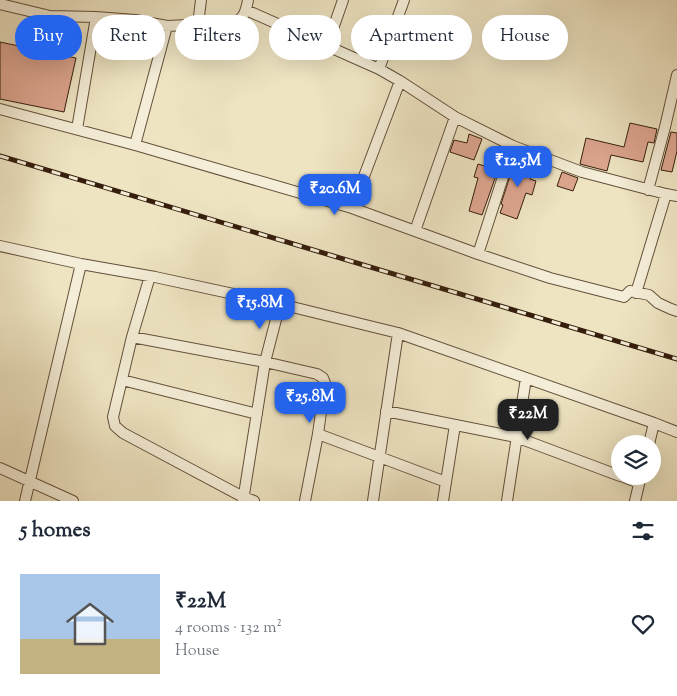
<!DOCTYPE html>
<html lang="en">
<head>
<meta charset="utf-8">
<style>
	:root { --surface:#fff; --page:#f2f2f3; --text:#1f2937; --muted:#747a83; --line:#e0e1e3; --accent:#2563eb }
	body { margin:0; font-family:"Sorts Mill Goudy",serif; background:var(--page); color:var(--text); height:100vh; display:flex; flex-direction:column; font-size:19px; white-space:nowrap }
	* { box-sizing:border-box; margin:0 }
	p { font-size:16px; color:var(--muted) }
	.icon { flex:none; width:28px; height:28px; fill:none; stroke:currentColor; stroke-width:2; stroke-linecap:round; stroke-linejoin:round }
	.map { position:relative; height:501px; overflow:hidden }
	.details { display:flex; flex-direction:column; background:var(--surface); flex:1 }
	.details>* { flex:none }
	.hud { position:absolute; left:15px; top:15px; width:648px; height:45px; display:flex; gap:10px }
	.buttons { position:absolute; left:611px; top:435px; display:grid; gap:10px }
	.buttons a { display:grid; place-items:center; width:50px; height:50px; border-radius:50%; background:var(--surface); box-shadow:0 5px 20px #0002; font-size:25px }
	.price { position:absolute; translate:-50% -42px; padding:0 11px; border-radius:10px; background:var(--accent); color:#fff; font-size:16px; line-height:32px; filter:drop-shadow(0 1px 2px #0008) }
	.price::after { content:''; position:absolute; left:50%; top:30px; width:15px; height:11px; margin-left:-8px; background:inherit; clip-path:polygon(0 0,100% 0,50% 100%) }
	.price.selected { background:#222; color:#fff }
	ul { padding:0; list-style:none }
	li { display:flex; align-items:center; gap:15px; height:125px; padding:0 20px }
	li+li { border-top:1px solid var(--line) }
	li span { display:grid; place-items:center; flex:none; width:140px; height:100px; border-radius:0px; color:#555 }
	li>.icon { margin-inline-start:auto }
	span .icon { width:60px; height:60px; fill:#fffc; stroke-width:1 }
	li b { font-size:21px }
	h2 { display:flex; justify-content:space-between; align-items:center; height:60px; padding:0 20px; font-size:21px }
	.chip { padding:0 18px; border-radius:22px; background:var(--surface); box-shadow:0 5px 20px #0002; font-size:18px; line-height:45px }
	.chip.selected { background:var(--accent); color:#fff }
	.map>svg:first-child { display:block }
	.building { fill:#dca58f; stroke:#361e0d }
	.lines { fill:none; stroke-linecap:round; stroke-linejoin:round }
	.minor-casing { stroke:#64503a; stroke-width:12 }
	.minor { stroke:#f4edd7; stroke-width:10 }
	.rail-casing { stroke:#361e0d; stroke-width:5 }
	.rail { stroke:#f4edd7; stroke-width:3; stroke-dasharray:9; stroke-linecap:butt }
</style>
</head>
<body>
<div class="map">
<svg width="677" height="501" viewBox="0 0 677 501">
	<rect width="100%" height="100%" fill="#eee4c2"/>
	<filter id="stains"><feTurbulence type="fractalNoise" baseFrequency=".004" numOctaves="4"/><feColorMatrix values="0 0 0 0 .2 0 0 0 0 .09 0 0 0 0 .02 0 0 0 .5 -.17"/></filter>
	<radialGradient id="worn" r=".72"><stop offset=".6" stop-color="#630" stop-opacity="0"/><stop offset="1" stop-color="#630" stop-opacity=".3"/></radialGradient>
	<!-- building -->
	<path class="building" d="M 0,42 L 76,58 L 64,112 L 0,99 Z
		M 630,123 L 657,129 L 654,143 L 648,142 L 643,162 L 611,155 L 607,171 L 580,164 L 586,138 L 624,147 Z
		M 671,132 L 677,133 L 677,151 L 672,172 L 661,170 Z
		M 469,134 L 482,139 L 474,160 L 450,152 L 454,140 L 467,143 Z
		M 519,156 L 536,162 L 530,179 L 536,181 L 532,195 L 526,193 L 517,219 L 500,213 L 503,205 L 501,204 L 511,173 L 513,174 Z
		M 478,164 L 498,170 L 482,215 L 469,211 L 478,178 L 474,177 Z
		M 562,172 L 578,178 L 573,191 L 557,186 Z"/>
	<g class="lines">
		<defs>
			<path id="minor" d="M 0,4 L 50,16 L 96,17 L 135,20 L 167,26 L 232,23 C 244,20 246,11 248,0
				M 246,10 L 379,69 L 400,81 L 455,117 L 513,146 L 582,172 L 666,194 L 677,196
				M 198,24 L 201,0
				M 327,46 L 343,0
				M 379,69 L 404,0
				M 0,109 L 135,145 L 352,208 L 478,254 L 550,278 L 624,297 L 630,291 L 649,295 L 658,303 L 671,309 L 677,311
				M 77,129 L 96,17
				M 135,145 L 167,26
				M 648,190 L 665,127 L 677,75
				M 352,208 L 400,81
				M 415,231 L 455,117
				M 0,246 L 81,264 L 155,277 L 280,304 L 398,333 L 654,423 L 677,432
				M 478,254 L 513,146
				M 150,276 L 132,337 L 113,417 L 115,426 L 123,433 L 243,497 L 254,501
				M 636,293 L 666,194
				M 132,337 L 265,362 L 317,374 L 323,378 L 325,383 L 318,434
				M 122,380 L 257,414
				M 386,411 L 516,437 L 620,476
				M 649,444 L 654,423
				M 0,468 L 73,501
				M 621,476 L 639,483
				M 25,501 L 81,264
				M 243,501 L 265,362 L 280,304
				M 305,501 L 318,434 L 446,482
				M 373,501 L 398,333
				M 443,501 L 455,425
				M 507,501 L 526,378
				M 635,501 L 641,476"/>
		</defs>
		<!-- minor casing -->
		<use href="#minor" class="minor-casing"/>
		<!-- minor -->
		<use href="#minor" class="minor"/>
		<defs>
			<path id="rail" d="M 0,156 L 677,359"/>
		</defs>
		<!-- rail casing -->
		<use href="#rail" class="rail-casing"/>
		<!-- rail -->
		<use href="#rail" class="rail"/>
	</g>
	<rect width="100%" height="100%" filter="url(#stains)"/>
	<rect width="100%" height="100%" fill="url(#worn)"/>
</svg>
<div class="buttons">
<a><svg class="icon" aria-label="layers" viewBox="0 0 24 24"><path d="M12 4l9 5-9 5-9-5zM3 14l9 5 9-5"/></svg></a>
</div>
<b class="price" style="left:518px;top:188px">₹12.5M</b>
<b class="price" style="left:335px;top:216px">₹20.6M</b>
<b class="price" style="left:260px;top:330px">₹15.8M</b>
<b class="price" style="left:310px;top:424px">₹25.8M</b>
<b class="price selected" style="left:528px;top:441px">₹22M</b>
<div class="hud">
<a class="chip selected">Buy</a>
<a class="chip">Rent</a>
<a class="chip">Filters</a>
<a class="chip">New</a>
<a class="chip">Apartment</a>
<a class="chip">House</a>
</div>
</div>
<section class="details">
<h2>5 homes<svg class="icon" aria-label="filters" viewBox="0 0 24 24"><path d="M4 7h16M4 17h16"/><circle cx="9" cy="7" r="2"/><circle cx="15" cy="17" r="2"/></svg></h2>
<ul>
<li><span style="background:linear-gradient(#a9c7e8 65%,#c2b280 0)"><svg class="icon" aria-label="home" viewBox="0 0 24 24"><path d="M3 11l9-7 9 7M6 9v11h12V9"/></svg></span><div><b>₹22M</b><p>4 rooms · 132 m²</p><p>House</p></div><svg class="icon" aria-label="heart" viewBox="0 0 24 24"><path d="M12 20l-8-8c-3-5 5-10 8-4 3-6 11-1 8 4z"/></svg></li>
</ul>
</section>
</body>
</html>
